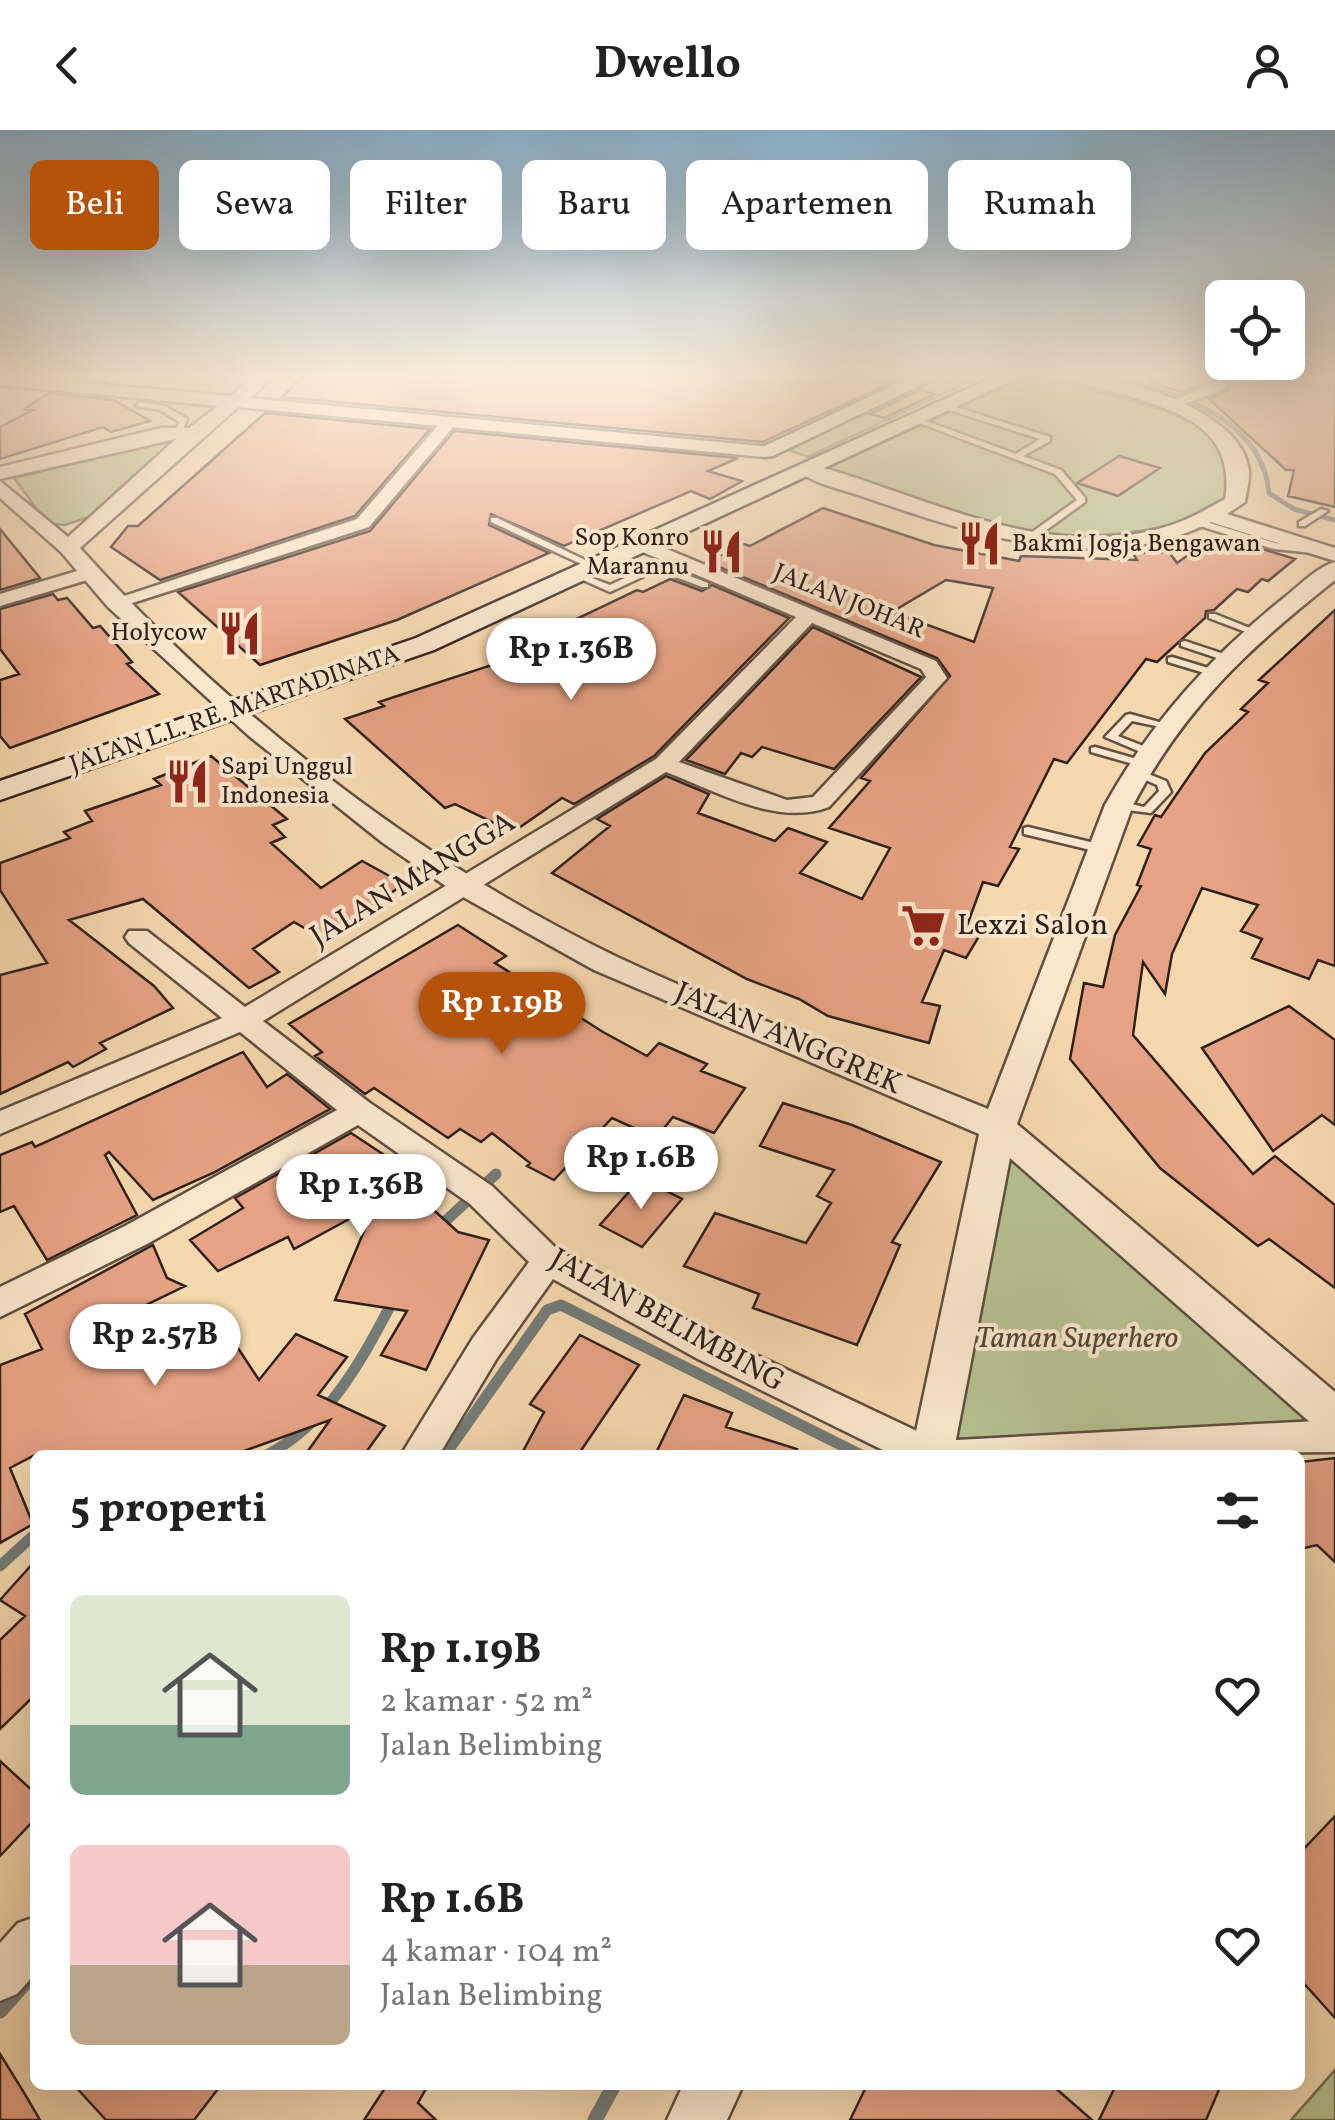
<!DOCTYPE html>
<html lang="id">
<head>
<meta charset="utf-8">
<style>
	:root { --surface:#fff; --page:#f2f2f2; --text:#222; --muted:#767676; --accent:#b45309 }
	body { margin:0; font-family:Vollkorn,serif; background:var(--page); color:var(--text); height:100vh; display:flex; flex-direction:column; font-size:38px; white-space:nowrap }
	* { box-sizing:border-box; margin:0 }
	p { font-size:32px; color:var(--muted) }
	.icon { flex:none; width:55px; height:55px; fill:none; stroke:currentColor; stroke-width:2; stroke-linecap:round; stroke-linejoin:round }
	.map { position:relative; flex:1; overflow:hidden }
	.side { position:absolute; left:30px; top:1320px; width:1275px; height:640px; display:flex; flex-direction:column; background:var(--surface); border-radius:15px; box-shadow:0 10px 40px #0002 }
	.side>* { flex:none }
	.top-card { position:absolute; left:30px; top:30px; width:1275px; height:90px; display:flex; gap:20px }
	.buttons { position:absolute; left:1205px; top:150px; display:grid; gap:20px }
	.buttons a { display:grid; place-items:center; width:100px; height:100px; border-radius:15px; background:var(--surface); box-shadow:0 10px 40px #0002; font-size:50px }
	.price { position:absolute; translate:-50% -85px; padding:0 22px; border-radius:35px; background:#fff; color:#222; font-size:32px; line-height:65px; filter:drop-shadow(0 2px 5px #0008) }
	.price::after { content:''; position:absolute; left:50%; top:60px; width:30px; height:22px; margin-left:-15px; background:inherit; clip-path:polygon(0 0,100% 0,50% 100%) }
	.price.selected { background:var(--accent); color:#fff }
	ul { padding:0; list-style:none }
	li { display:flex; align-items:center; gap:30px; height:250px; padding:0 40px }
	li span { display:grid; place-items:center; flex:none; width:280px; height:200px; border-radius:15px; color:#555 }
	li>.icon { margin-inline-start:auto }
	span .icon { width:120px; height:120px; fill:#fffc; stroke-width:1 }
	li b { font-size:42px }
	h2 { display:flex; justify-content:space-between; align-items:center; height:120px; padding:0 40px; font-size:42px }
	.chip { padding:0 35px; border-radius:15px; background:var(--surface); box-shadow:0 10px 40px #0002; font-size:35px; line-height:90px }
	.chip.selected { background:var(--accent); color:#fff }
	header { display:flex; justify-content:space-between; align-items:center; height:130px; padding:0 40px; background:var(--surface); font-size:45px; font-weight:700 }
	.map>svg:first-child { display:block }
	.green { fill:#b6c090; stroke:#727056; stroke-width:2.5 }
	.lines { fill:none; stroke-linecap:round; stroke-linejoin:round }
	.stream-far2 { stroke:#737c79; stroke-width:5 }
	.stream-far1 { stroke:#737c79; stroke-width:11 }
	.stream { stroke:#737c79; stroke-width:15 }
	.building { fill:#e6a284; stroke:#2e211d; stroke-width:2.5; fill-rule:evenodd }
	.service-casing { stroke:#604f42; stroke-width:5 }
	.minor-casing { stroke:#604f42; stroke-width:5 }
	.tertiary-casing { stroke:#604f42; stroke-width:5 }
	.secondary-casing { stroke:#2e211d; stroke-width:5 }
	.service { fill:#f9e6cb; fill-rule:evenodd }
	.minor { fill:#f9e6cb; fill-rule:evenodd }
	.tertiary { fill:#f9e6cb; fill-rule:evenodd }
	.secondary { fill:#f9e6cb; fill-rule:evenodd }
	.labels { text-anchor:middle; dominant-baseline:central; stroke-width:8; stroke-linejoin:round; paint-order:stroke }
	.far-poi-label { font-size:25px; fill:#2e211d; stroke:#f9e6cb; text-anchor:end }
	.far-street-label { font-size:25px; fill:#2e211d; stroke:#f9e6cb }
	.street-label { font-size:30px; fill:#2e211d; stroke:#f9e6cb }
	.poi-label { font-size:30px; fill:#2e211d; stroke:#f9e6cb; text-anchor:start }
	.park-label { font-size:30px; font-style:italic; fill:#50493a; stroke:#f9e6cb }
</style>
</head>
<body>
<header><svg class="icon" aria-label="back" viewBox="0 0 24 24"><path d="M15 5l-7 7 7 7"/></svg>Dwello<svg class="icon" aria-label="person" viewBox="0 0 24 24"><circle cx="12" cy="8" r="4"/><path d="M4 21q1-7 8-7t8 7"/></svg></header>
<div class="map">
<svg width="1335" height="1990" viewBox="0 0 1335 1990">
	<rect width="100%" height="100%" fill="#f6d8af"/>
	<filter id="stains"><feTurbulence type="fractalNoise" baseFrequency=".002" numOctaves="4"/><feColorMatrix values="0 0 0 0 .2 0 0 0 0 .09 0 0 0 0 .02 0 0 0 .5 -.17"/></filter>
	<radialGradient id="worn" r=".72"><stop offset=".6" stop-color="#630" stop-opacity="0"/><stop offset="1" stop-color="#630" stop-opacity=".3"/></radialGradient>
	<!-- green -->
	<path class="green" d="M 944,245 L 983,245 L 808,327 L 783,318 Z
		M 1033,245 L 1161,279 L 1221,306 L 1237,375 C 1163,404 1071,416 993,396 C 936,381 880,358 824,339 Z
		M 176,308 L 179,311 L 89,387 L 65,395 L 48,394 L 14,348 Z
		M 1012,1014 L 1332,1296 L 950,1318 Z
		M 1335,1940 L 1335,1990 L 1291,1990 Z"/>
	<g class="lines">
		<!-- stream-far2 -->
		<path class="stream-far2" d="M 1110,245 C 1174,264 1262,285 1269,363 L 1294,379 L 1335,390"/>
		<!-- stream-far1 -->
		<path class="stream-far1" d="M 438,1098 L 496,1044
			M 267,1325 C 331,1291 362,1229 395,1167
			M 445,1325 L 547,1180 L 561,1175 L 861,1325
			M 0,1436 L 35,1404"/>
		<!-- stream -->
		<path class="stream" d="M 0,1881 L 35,1842
			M 595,1990 L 614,1955"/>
	</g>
	<!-- building -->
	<path class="building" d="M 304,245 L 871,245 L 893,252 L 763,312 L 282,267 Z
		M 1151,245 L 1335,245 L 1335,377 L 1288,366 L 1294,340 L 1286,340 L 1209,269 L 1228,261 L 1228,251 L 1219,248 L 1183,262 L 1150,253 Z
		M 920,260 L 935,264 L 884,288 L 870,284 Z
		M 49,263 L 114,270 L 150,291 L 111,302 L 103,297 L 0,329 L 0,297 L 33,280 L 24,279 Z
		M 265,283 L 430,299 L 355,386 L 160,450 L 111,417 L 128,396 L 138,396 Z
		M 454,301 L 738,328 L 708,341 L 742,351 L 710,369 L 691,361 L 564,416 L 491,384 L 489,395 L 549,423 L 397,490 L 260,535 L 178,462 L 370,401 Z
		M 1119,326 L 1160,338 L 1118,366 L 1077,353 Z
		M 823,378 L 934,415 L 1019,431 L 1021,426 L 1137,430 L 1133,423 L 1169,422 L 1177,433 L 1208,411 L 1234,410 L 1295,429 L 1268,451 L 1262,449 L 1248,462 L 1237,459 L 1214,480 L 1206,481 L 1205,488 L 1157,532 L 1146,529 L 1067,633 L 1054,629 L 1010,717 L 1019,719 L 998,756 L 983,752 L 966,798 L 981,803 L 966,828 L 944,820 L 922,872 L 940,876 L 929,913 L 828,886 L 799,869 L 747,849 L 552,743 L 610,696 L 597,689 L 666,646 L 709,664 L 698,683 L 775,711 L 788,698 L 827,712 L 800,743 L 862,769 L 890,718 L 829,698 L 870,651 L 861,648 L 950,546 L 937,528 L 707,432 L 744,414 L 750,416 ZM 946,450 L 993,458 L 974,512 L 892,482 Z
		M 0,399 L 40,448 L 0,460 Z
		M 670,449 L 702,461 L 712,455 L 789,488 L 654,626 L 574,674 L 562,668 L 513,702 L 455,674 L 445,678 L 345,589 L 384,576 L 379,572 L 516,527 L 507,522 L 637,460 L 643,462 Z
		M 53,464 L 58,470 L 67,468 L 93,498 L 100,496 L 132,532 L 127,534 L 159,564 L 10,618 L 0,606 L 0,550 L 19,544 L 0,519 L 0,479 Z
		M 1335,480 L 1335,836 L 1318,830 L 1309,849 L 1252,828 L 1262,809 L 1241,801 L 1258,775 L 1202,758 L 1172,824 L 1165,864 L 1143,832 L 1133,905 L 1253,1044 L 1275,1026 L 1335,1075 L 1335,1158 L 1269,1109 L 1258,1116 L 1160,1038 L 1070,929 L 1084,853 L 1103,857 L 1115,805 L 1141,756 L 1137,755 L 1151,719 L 1138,715 L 1155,685 L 1161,687 L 1205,623 L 1248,582 L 1241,579 L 1268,553 L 1259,550 Z
		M 813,497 L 921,547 L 834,639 L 762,617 L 752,627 L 741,623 L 725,644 L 686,630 Z
		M 211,626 L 287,689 L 273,695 L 285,707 L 271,713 L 321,758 L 362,731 L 404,754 L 323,809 L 294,792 L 253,819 L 279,842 L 249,858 L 143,769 L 69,790 L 154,856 L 173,878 L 100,913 L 106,919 L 73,937 L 68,932 L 0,964 L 0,845 L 47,833 L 0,760 L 0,733 L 70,708 L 64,702 L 92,691 L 85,681 L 161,655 L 154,649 Z
		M 458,795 L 506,826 L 495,833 L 603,902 L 647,926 L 659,913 L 707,934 L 701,941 L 745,958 L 714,1003 L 673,987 L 656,1008 L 612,988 L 554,1050 L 527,1036 L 530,1033 L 492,1003 L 481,1012 L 460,999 L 448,1008 L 374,958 L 365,964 L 315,926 L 322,922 L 289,894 Z
		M 1289,876 L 1335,910 L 1335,995 L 1322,985 L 1273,1021 L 1202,918 Z
		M 243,922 L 267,957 L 287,944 L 330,979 L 213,1043 L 153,1070 L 109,1022 L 105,1025 L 137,1085 L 47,1130 L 14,1076 L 0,1082 L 0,1025 L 32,1012 L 35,1017 Z
		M 783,973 L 852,995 L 941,1032 L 892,1112 L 900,1115 L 857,1215 L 753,1178 L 759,1164 L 684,1136 L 715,1083 L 806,1113 L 831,1073 L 817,1066 L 834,1040 L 760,1016 Z
		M 351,1003 L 416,1046 L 406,1055 L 458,1102 L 489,1110 L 426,1240 L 381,1225 L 407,1181 L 335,1170 L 375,1075 L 294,1119 L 288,1107 L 218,1141 L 190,1110 L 243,1078 L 235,1068 Z
		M 641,1048 L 682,1069 L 642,1117 L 600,1095 Z
		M 153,1115 L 167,1148 L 185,1156 L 105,1195 L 138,1234 L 219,1189 L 259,1250 L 296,1204 L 347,1227 L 318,1265 L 385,1296 L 364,1325 L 305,1325 L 330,1290 L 233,1325 L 35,1325 L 10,1338 L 33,1394 L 0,1413 L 0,1235 L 42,1219 L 25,1184 Z
		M 580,1205 L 639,1235 L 578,1325 L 521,1325 L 544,1282 L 530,1274 Z
		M 684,1265 L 732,1283 L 726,1297 L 797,1319 L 796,1325 L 655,1325 Z
		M 1335,1328 L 1335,1432 L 1317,1415 L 1300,1419 L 1300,1332 Z
		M 35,1431 L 35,1565 L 0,1599 L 0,1510 L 25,1486 L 0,1470 Z
		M 0,1631 L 35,1663 L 35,1689 L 0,1726 Z
		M 1335,1686 L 1335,1888 L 1300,1849 L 1300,1723 Z
		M 0,1924 L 23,1961 L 40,1990 L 0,1990 Z
		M 74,1955 L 221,1955 L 194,1990 L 106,1990 Z
		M 387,1955 L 428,1955 L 418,1973 L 436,1990 L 364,1990 Z
		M 867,1955 L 1052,1955 L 1092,1990 L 850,1990 Z
		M 1116,1955 L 1221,1955 L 1206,1990 L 1099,1990 Z"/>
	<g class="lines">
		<defs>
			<path id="service" d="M 139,272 L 165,276 L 187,289 L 181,304 L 174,302 L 180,292 L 160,280 L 136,276 Z
				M 946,274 L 1050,307 L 1050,311 L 1023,326 L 1061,340 L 1085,368 L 1085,372 L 1034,409 L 1028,409 L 1028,405 L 1077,370 L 1055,344 L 911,290 L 918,288 L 1016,324 L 1040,309 L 943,278 Z
				M 1321,379 L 1328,381 L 1305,396 L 1299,396 L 1299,392 Z
				M 491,388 L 497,388 L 602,438 L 594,440 L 491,392 Z
				M 1200,390 L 1275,413 L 1314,417 L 1319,420 L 1314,423 L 1274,419 L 1197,395 L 1196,393 Z
				M 674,425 L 677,426 L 677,430 L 664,436 L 708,453 L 708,457 L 702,457 L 657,440 L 610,462 L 574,446 L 582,444 L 610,455 Z
				M 1209,484 L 1215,484 L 1260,502 L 1251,504 L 1209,488 Z
				M 1185,511 L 1230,526 L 1231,528 L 1226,531 L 1181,516 L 1181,512 Z
				M 1172,527 L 1215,540 L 1216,542 L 1211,545 L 1168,532 L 1168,528 Z
				M 1130,584 L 1170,595 L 1165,598 L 1132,591 L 1118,606 L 1151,619 L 1151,623 L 1143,623 L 1105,607 L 1126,585 Z
				M 1095,617 L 1144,631 L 1146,633 L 1140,636 L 1091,622 L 1091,618 Z
				M 1136,639 L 1166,651 L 1171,662 L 1151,683 L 1119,679 L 1113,675 L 1119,671 L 1144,677 L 1159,661 L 1157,655 L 1132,644 L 1130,642 Z
				M 1028,697 L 1107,716 L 1109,719 L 1103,723 L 1024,704 L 1024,698 Z"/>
			<path id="minor" d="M 1220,252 L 1225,253 L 1225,259 L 1168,280 L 1160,275 Z
				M 445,287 L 459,290 L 369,397 L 123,476 L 106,472 L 357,389 Z
				M 638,412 L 650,412 L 936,531 L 947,548 L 829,677 C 777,697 716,661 666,642 L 263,891 L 370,973 L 492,1056 L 560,1122 L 722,1209 L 938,1311 L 1335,1290 L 1335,1322 L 893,1325 L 698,1229 L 553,1149 L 497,1228 L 439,1325 L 401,1325 L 473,1208 L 529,1132 L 470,1074 L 358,995 L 147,1114 L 0,1187 L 0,1157 L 125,1096 L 337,980 L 240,902 L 0,1004 L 0,981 L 222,888 L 129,813 L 125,807 L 129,801 L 147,801 L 245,877 L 656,629 L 796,487 L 638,420 ZM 812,493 L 921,539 L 926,547 L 813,667 L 787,670 L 679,632 Z
				M 87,438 L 96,444 L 94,448 L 0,476 L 0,464 Z
				M 35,1787 L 35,1844 L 17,1864 L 0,1871 L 0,1813 L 18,1793 Z"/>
			<path id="tertiary" d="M 0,245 L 230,266 L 258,245 L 276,245 L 250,268 L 772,317 L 774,321 L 765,327 L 238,277 L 80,418 C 226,581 418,731 615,826 C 736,883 864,928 988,979 L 1105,675 C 1152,591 1210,527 1285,467 C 1299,456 1317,437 1335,432 L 1335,450 C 1249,518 1185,577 1133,675 L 1017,994 L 1335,1262 L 1335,1306 L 1320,1301 L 1010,1028 L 953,1325 L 911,1325 L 979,1004 L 594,840 L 456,763 L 383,713 L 249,606 L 108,477 L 61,422 L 0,368 L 0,351 L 68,407 L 176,309 L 0,349 L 0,337 L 161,298 L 189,298 L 218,276 L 0,255 Z
				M 1061,245 C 1114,243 1242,277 1249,341 C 1250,351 1246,363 1245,372 L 1227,384 L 1335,418 L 1335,431 L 1211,392 C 1103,447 974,405 867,368 C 846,360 812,354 796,339 L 806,333 C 925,364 1051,439 1177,393 C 1194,387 1210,377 1225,369 C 1238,292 1165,276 1105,260 C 1090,256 1072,254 1061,245 Z
				M 683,1955 L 743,1955 L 727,1990 L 667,1990 Z"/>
			<path id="secondary" d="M 916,245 L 942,245 L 773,326 L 765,327 L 754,321 Z
				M 998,245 L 1024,245 L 434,520 L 0,670 L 0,651 L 416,508 Z"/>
		</defs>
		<!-- service casing -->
		<use href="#service" class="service-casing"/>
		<!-- minor casing -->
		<use href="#minor" class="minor-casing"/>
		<!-- tertiary casing -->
		<use href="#tertiary" class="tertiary-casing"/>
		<!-- secondary casing -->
		<use href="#secondary" class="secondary-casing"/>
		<!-- service -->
		<use href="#service" class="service"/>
		<!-- minor -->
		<use href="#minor" class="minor"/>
		<!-- tertiary -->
		<use href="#tertiary" class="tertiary"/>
		<!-- secondary -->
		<use href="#secondary" class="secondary"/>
	</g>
	<!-- sky -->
	<linearGradient id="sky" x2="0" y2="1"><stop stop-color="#8bb6d4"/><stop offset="0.47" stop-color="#fbeddb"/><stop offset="1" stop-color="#fbeddb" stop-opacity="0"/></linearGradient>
	<rect width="1335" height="523" fill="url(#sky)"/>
	<!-- icons -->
	<defs>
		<symbol id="restaurant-bare" viewBox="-9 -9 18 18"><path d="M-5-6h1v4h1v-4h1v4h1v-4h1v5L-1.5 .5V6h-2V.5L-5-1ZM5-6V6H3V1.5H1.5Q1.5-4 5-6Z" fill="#8f2418" stroke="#f9e6cb" stroke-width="2.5" paint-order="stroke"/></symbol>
		<symbol id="supermarket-bare" viewBox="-9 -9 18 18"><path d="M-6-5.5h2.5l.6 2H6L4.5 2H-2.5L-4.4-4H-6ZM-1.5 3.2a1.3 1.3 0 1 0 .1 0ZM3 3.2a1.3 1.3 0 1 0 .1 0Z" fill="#8f2418" stroke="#f9e6cb" stroke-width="2.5" paint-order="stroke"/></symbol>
	</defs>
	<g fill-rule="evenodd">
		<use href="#restaurant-bare" x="948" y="382" width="63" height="63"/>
		<use href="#restaurant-bare" x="690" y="390" width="63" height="63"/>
		<use href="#restaurant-bare" x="208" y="472" width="63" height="63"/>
		<use href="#restaurant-bare" x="156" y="620" width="63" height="63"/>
		<use href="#supermarket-bare" x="892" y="764" width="63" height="63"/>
	</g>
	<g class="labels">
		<!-- far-poi labels -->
		<g class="far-poi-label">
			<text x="689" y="408">Sop Konro<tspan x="689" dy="29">Marannu</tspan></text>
			<text x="1012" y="414" text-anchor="start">Bakmi Jogja Bengawan</text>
			<text x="207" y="503">Holycow</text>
			<text x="221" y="637" text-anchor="start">Sapi Unggul<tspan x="221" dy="29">Indonesia</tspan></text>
		</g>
		<!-- far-street labels -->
		<g class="far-street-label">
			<text transform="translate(849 472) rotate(22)">JALAN JOHAR</text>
			<text transform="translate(235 580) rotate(-19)">JALAN L.L. RE. MARTADINATA</text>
		</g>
		<!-- street labels -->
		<g class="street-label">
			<text transform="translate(413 750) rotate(-31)">JALAN MANGGA</text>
			<text transform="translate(788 909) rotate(23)">JALAN ANGGREK</text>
			<text transform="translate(667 1191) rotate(29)">JALAN BELIMBING</text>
		</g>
		<!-- poi labels -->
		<g class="poi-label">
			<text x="957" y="796">Lexzi Salon</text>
		</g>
		<!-- park labels -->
		<g class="park-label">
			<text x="1077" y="1209">Taman Superhero</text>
		</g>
	</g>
	<rect width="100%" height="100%" filter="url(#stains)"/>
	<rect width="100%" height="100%" fill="url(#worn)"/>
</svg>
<div class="buttons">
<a><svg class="icon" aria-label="locate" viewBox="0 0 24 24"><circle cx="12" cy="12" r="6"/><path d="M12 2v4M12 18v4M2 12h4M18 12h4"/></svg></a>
</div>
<b class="price" style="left:571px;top:573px">Rp 1.36B</b>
<b class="price selected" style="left:502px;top:927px">Rp 1.19B</b>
<b class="price" style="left:641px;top:1082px">Rp 1.6B</b>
<b class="price" style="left:361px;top:1109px">Rp 1.36B</b>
<b class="price" style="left:155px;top:1259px">Rp 2.57B</b>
<div class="top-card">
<a class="chip selected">Beli</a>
<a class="chip">Sewa</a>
<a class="chip">Filter</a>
<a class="chip">Baru</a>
<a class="chip">Apartemen</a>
<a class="chip">Rumah</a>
</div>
<section class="side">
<h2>5 properti<svg class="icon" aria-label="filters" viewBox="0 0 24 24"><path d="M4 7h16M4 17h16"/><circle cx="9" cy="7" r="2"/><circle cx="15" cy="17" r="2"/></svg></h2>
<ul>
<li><span style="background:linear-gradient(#dfe7d0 65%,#7fa58c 0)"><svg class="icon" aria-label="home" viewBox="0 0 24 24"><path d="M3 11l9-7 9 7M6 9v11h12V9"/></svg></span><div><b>Rp 1.19B</b><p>2 kamar · 52 m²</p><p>Jalan Belimbing</p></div><svg class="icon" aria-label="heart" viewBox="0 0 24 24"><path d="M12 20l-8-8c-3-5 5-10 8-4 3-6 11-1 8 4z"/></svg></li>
<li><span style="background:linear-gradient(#f6c9c9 60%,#b9a48a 0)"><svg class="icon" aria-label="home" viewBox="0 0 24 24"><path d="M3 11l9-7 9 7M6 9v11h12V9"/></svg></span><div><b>Rp 1.6B</b><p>4 kamar · 104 m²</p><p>Jalan Belimbing</p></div><svg class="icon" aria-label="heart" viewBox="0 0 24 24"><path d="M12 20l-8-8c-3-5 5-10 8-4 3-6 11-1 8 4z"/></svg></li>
</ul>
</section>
</div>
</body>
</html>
